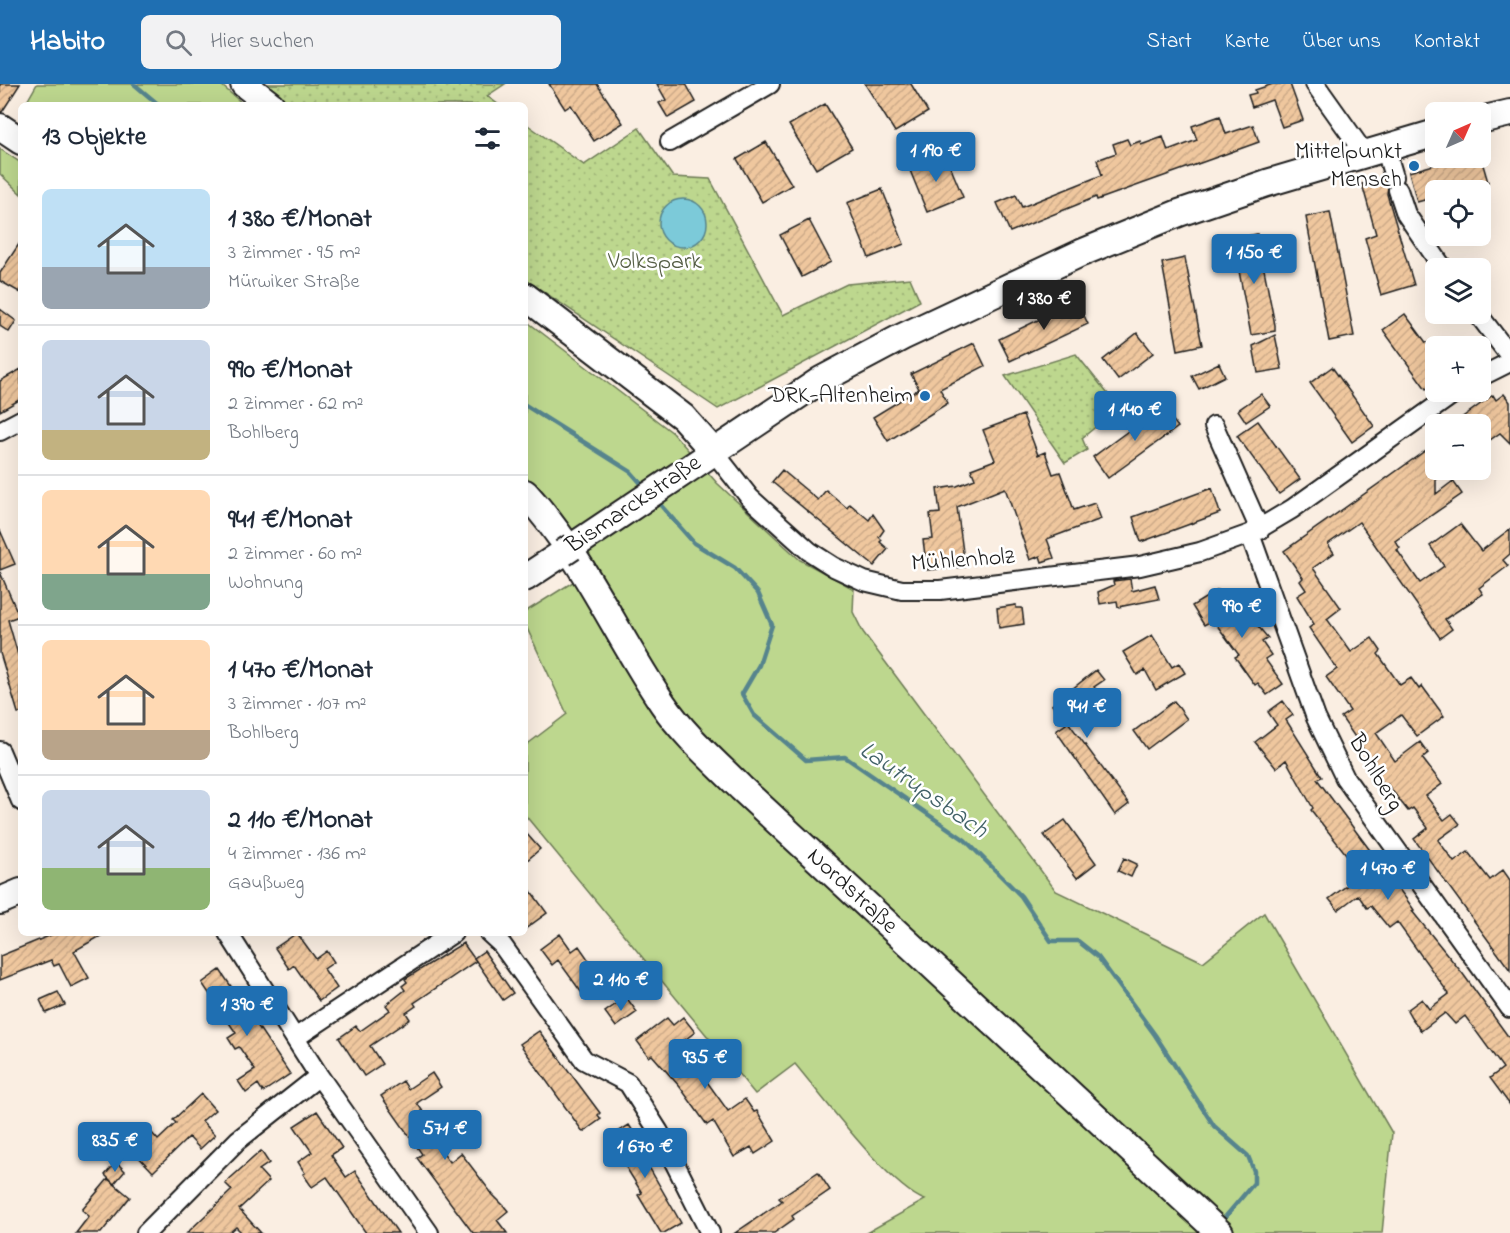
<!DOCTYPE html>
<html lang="de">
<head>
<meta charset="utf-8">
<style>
	:root { --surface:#fff; --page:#f2f2f3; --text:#1f2937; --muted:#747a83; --line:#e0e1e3; --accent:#1f6fb2 }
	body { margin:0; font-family:"Indie Flower",sans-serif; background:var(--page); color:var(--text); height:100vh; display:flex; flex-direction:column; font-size:22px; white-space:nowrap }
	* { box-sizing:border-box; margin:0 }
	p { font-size:20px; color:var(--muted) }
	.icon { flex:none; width:33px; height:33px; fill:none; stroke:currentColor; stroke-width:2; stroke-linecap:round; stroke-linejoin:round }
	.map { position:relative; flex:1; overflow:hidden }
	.panel { position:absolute; left:18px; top:18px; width:510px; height:834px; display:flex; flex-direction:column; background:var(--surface); border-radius:9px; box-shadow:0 6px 24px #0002 }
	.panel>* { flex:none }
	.needle { width:39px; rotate:45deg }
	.buttons { position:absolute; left:1425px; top:18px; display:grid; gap:12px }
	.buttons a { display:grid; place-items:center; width:66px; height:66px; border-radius:9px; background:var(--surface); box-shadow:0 6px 24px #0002; font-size:30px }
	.price { position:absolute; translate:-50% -51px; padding:0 14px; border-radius:6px; background:var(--accent); color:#fff; font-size:20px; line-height:39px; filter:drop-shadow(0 2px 3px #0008) }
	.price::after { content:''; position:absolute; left:50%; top:36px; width:18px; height:14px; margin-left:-9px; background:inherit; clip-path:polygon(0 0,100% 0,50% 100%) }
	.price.selected { background:#222; color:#fff }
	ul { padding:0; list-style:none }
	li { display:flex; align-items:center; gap:18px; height:150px; padding:0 24px }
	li+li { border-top:2px solid var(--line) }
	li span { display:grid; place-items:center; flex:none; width:168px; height:120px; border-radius:9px; color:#555 }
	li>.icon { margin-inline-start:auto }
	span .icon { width:72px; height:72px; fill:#fffc; stroke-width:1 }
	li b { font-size:26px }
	h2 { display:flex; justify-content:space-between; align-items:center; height:72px; padding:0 24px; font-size:26px }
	header { display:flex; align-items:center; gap:36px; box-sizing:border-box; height:84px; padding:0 30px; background:var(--accent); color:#fff }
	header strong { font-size:28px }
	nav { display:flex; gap:33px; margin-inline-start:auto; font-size:21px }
	.search { width:420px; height:54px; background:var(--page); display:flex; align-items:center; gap:15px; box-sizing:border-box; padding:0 21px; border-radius:9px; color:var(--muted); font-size:22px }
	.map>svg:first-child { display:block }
	.green { fill:#bdd78e; stroke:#6c7a55; stroke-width:1.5 }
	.park { fill:url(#park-dots); stroke:#6c7a55; stroke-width:1.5 }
	.water { fill:#7ccad9; stroke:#56848d; stroke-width:1.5 }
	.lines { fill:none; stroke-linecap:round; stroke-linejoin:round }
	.stream { stroke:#56848d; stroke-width:4.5 }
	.building { fill:url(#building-hatch); stroke:#1c1c1c; stroke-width:1.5 }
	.street-casing { stroke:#1c1c1c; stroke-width:22 }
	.secondary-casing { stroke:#1c1c1c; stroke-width:30 }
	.street { stroke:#fff; stroke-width:18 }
	.secondary { stroke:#fff; stroke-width:26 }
	.secondary-bridge-casing { stroke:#1c1c1c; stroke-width:30; stroke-linecap:butt }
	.secondary-bridge { stroke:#fff; stroke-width:26 }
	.poi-dot { fill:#1f6fb2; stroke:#fff; stroke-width:2 }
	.labels { text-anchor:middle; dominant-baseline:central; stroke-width:5; stroke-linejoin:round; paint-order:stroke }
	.poi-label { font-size:24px; fill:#1c1c1c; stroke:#fff; text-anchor:end }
	.park-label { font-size:24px; fill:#545d44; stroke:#fff }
	.street-label { font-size:24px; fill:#1c1c1c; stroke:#fff }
	.water-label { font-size:26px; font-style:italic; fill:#426268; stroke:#fff }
</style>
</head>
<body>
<header>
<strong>Habito</strong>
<div class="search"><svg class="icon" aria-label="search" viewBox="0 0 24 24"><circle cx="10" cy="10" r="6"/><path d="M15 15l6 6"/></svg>Hier suchen</div>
<nav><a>Start</a><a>Karte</a><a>Über uns</a><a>Kontakt</a></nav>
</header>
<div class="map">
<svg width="1510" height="1149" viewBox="0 0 1510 1149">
	<defs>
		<pattern id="park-dots" width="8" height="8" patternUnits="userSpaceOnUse" patternTransform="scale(1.5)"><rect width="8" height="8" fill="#bdd78e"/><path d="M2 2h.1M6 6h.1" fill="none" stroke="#a2b87a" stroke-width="1.8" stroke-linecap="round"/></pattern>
		<pattern id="building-hatch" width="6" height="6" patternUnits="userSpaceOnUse" patternTransform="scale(1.5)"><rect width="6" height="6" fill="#efc79e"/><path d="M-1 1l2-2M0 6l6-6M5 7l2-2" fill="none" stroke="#ca8"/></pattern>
	</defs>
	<rect width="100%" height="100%" fill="#faeee2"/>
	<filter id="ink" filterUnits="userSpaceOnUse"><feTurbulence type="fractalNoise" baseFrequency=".0167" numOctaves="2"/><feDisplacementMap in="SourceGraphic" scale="12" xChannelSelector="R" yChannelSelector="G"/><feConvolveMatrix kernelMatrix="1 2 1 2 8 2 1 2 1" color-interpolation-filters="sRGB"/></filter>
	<g filter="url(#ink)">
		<!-- green -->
		<path class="green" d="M 37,0 L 220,0 L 244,21 L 25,21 Z
			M 0,65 L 21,79 L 21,110 L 0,90 Z
			M 525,236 L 673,349 L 717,399 L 800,476 L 854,505 L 853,528 L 863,548 L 1056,807 L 1203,878 L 1264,829 L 1392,1049 L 1382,1149 L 866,1149 L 925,1116 C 889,1103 823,1013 795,980 L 755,1010 L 525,731 L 525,662 L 567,630 L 525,540 L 525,528 L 589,488 L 532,399 L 525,392 Z"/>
		<!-- park -->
		<path class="park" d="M 258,0 L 505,0 L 487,12 L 499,21 L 284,21 Z
			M 525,39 L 584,81 L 639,44 L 673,93 L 710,95 L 783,231 L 847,200 L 910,194 L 920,217 L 718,325 L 525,195 Z
			M 1076,270 L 1119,324 L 1082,354 L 1087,366 L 1065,379 L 1005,292 Z"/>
		<!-- water -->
		<path class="water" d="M659 139a24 24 0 1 1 48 0a24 24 0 1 1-48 0Z"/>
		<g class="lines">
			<!-- stream -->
			<path class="stream" d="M 134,0 L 159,21
				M 525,321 L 631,388 L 646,405
				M 656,416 L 694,459 L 735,484 L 758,509 L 772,541 L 759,581 L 742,610 L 754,631 L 806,676 L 845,673 L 965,756 L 1021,812 L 1051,857 L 1078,857 L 1098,873 L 1155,951 L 1214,1042 L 1248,1072 L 1254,1087 L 1254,1099 L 1221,1138"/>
		</g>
		<!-- building -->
		<path class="building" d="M 0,0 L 20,0 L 2,28 L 0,28 Z
			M 549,0 L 597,0 L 623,39 L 594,57 L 571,21 L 565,25 Z
			M 657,0 L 686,0 L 696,18 L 668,34 L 659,19 L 666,16 Z
			M 865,0 L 911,0 L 928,28 L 895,48 Z
			M 1273,0 L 1290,0 L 1303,36 L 1282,43 L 1272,16 L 1252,23 L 1248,11 L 1256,9 L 1255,6 Z
			M 825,20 L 852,64 L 816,85 L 789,41 Z
			M 1220,32 L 1226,50 L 1253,41 L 1259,58 L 1097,116 L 1096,113 L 1010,148 L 997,119 L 1016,111 L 1022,123 L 1102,91 L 1097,76 L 1116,69 L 1113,60 L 1127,55 L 1130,61 L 1140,57 L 1141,61 L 1163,53 L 1168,67 L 1197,56 L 1192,42 Z
			M 766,58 L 792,101 L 762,118 L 737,75 Z
			M 945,70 L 963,113 L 927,128 L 909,84 Z
			M 1458,74 L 1481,74 L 1488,98 L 1460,106 L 1436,106 L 1436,113 L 1417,118 L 1409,88 Z
			M 1383,94 L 1388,102 L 1387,110 L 1414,201 L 1381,211 L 1365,154 L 1376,150 L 1362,100 Z
			M 882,105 L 904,160 L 869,174 L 847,119 Z
			M 1330,128 L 1354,252 L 1329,257 L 1306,133 Z
			M 809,136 L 831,178 L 802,193 L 780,151 Z
			M 1257,150 L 1275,241 L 1275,247 L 1251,251 L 1233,155 Z
			M 21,157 L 21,209 L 0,197 L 0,189 Z
			M 1185,174 L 1202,261 L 1178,266 L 1162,179 Z
			M 1077,217 L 1088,240 L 1010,277 L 999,255 Z
			M 0,225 L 16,237 L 9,248 L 0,242 Z
			M 1405,230 L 1436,272 L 1436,298 L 1426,305 L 1383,246 Z
			M 1137,249 L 1153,269 L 1118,296 L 1103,276 Z
			M 1275,251 L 1282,285 L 1258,289 L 1253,262 Z
			M 974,259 L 985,282 L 940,305 L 948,319 L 888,357 L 873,333 L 919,305 L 911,290 Z
			M 1219,279 L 1225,292 L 1199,305 L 1192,292 Z
			M 1332,283 L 1374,342 L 1352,358 L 1310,299 Z
			M 21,285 L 21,315 L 0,327 L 0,297 Z
			M 1261,310 L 1270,322 L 1246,338 L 1238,326 Z
			M 1504,310 L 1510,318 L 1510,359 L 1500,349 L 1480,363 L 1480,340 L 1453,340 L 1493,311 L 1496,316 Z
			M 1162,322 L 1178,343 L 1108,394 L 1093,373 Z
			M 1023,331 L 1038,371 L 1045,368 L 1053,390 L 1060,388 L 1074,426 L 1095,419 L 1101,435 L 1047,455 L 1054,474 L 1042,478 L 1040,472 L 1030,476 L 1005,404 L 957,423 L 965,483 L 927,486 L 923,456 L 933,455 L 930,430 L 940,429 L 937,405 L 957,402 L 975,395 L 971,385 L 995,376 L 983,346 Z
			M 1258,337 L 1300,395 L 1279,410 L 1237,352 Z
			M 1429,364 L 1436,373 L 1436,410 L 1453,397 L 1462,410 L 1395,457 L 1400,464 L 1397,466 L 1420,499 L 1444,482 L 1430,462 L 1460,440 L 1481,467 L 1510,445 L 1510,470 L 1503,476 L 1508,482 L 1479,504 L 1483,510 L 1445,535 L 1452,545 L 1440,554 L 1359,438 L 1328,460 L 1334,469 L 1313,484 L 1341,524 L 1327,535 L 1351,568 L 1372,554 L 1381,567 L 1378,570 L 1400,601 L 1411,594 L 1419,605 L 1422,602 L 1444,632 L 1417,652 L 1401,631 L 1376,649 L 1395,677 L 1420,658 L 1428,669 L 1422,674 L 1442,700 L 1426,712 L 1444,736 L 1452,730 L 1460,740 L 1438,756 L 1454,778 L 1468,768 L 1490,796 L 1503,786 L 1510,796 L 1510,886 L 1414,755 L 1428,744 L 1413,724 L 1408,727 L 1387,700 L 1384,702 L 1371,685 L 1375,682 L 1341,633 L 1350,627 L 1326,593 L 1337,585 L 1309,544 L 1314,540 L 1297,512 L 1306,506 L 1300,497 L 1303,494 L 1284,467 Z
			M 782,386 L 818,416 L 826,406 L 847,424 L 850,420 L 869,436 L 873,430 L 884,446 L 879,453 L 882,456 L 880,458 L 888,465 L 874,482 L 772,398 Z
			M 1212,404 L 1220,429 L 1141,458 L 1133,433 Z
			M 0,446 L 15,480 L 0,486 Z
			M 0,488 L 19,532 L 8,536 L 21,581 L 21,629 L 18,629 L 0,569 Z
			M 1130,495 L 1132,507 L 1155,501 L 1159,515 L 1118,523 L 1117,517 L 1100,520 L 1098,508 L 1114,501 L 1113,497 Z
			M 1218,506 L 1235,534 L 1251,523 L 1262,538 L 1257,541 L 1268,554 L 1262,558 L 1271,571 L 1265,575 L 1283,600 L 1267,611 L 1258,599 L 1255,601 L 1235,573 L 1239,571 L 1213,536 L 1204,541 L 1192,522 Z
			M 1016,521 L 1016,524 L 1022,524 L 1024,540 L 999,544 L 997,524 Z
			M 1152,551 L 1172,583 L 1179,579 L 1185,589 L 1156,606 L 1145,586 L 1137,591 L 1123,568 Z
			M 1096,586 L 1104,596 L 1094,603 L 1102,613 L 1068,638 L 1129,720 L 1115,731 L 1056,647 L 1066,640 L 1052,621 Z
			M 1174,617 L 1187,635 L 1147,665 L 1134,647 Z
			M 1283,617 L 1293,631 L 1286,636 L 1322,693 L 1317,695 L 1407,816 L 1414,826 L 1412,827 L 1463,890 L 1510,955 L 1510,1021 L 1490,994 L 1503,984 L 1465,932 L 1455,940 L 1445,929 L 1421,947 L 1411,933 L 1407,926 L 1422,915 L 1429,925 L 1449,910 L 1397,838 L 1389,844 L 1371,822 L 1367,824 L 1358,811 L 1338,826 L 1329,815 L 1362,790 L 1311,726 L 1313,724 L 1286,676 L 1276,684 L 1255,658 L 1277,641 L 1268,628 Z
			M 1065,736 L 1096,779 L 1077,794 L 1044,751 Z
			M 525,748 L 540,765 L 525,778 Z
			M 1124,774 L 1137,780 L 1131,793 L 1118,787 Z
			M 525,799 L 547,829 L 525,845 Z
			M 56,849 L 106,849 L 74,867 L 89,894 L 71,903 L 59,880 L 54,882 L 51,876 L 0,896 L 0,872 Z
			M 297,849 L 316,875 L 327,867 L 334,878 L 324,885 L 337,904 L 319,917 L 294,881 L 289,885 L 275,864 Z
			M 560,850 L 572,867 L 579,862 L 604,898 L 584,912 L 558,876 L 552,881 L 540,865 Z
			M 463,859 L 476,877 L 414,919 L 416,922 L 406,929 L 410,935 L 370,962 L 382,980 L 364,992 L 339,954 L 356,942 L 360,947 L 390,926 L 386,921 L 405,906 L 402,902 L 407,898 L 405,895 Z
			M 484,867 L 513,909 L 503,916 L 474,874 Z
			M 220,886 L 290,990 L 263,1008 L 258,1000 L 246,1009 L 238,997 L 255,986 L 239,963 L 235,965 L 228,954 L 236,949 L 202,899 Z
			M 58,908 L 65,921 L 46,929 L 40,916 Z
			M 626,913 L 637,928 L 616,943 L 605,928 Z
			M 683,933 L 695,948 L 677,962 L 700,988 L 728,1027 L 745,1015 L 754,1028 L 757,1027 L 775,1057 L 766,1063 L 755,1070 L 751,1063 L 734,1073 L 713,1037 L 707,1041 L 680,1003 L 652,971 L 649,973 L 637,957 L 667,934 L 673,941 Z
			M 539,947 L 600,1029 L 598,1031 L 601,1035 L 583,1048 L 520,960 Z
			M 432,989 L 441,1003 L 417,1019 L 435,1045 L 429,1049 L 450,1078 L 461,1069 L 493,1111 L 504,1122 L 508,1127 L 497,1136 L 507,1149 L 473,1149 L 417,1074 L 422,1070 L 381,1012 L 403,997 L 408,1005 Z
			M 201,1010 L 215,1026 L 202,1037 L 215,1051 L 200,1065 L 189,1053 L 153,1088 L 133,1067 L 152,1049 L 158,1056 L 176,1039 L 173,1036 Z
			M 317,1027 L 342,1064 L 331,1071 L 346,1093 L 355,1087 L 398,1149 L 366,1149 L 327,1093 L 312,1103 L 303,1090 L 305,1089 L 298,1078 L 312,1068 L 294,1042 Z
			M 629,1041 L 646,1067 L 644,1068 L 652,1081 L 649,1083 L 681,1139 L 664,1149 L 661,1149 L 638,1111 L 642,1109 L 608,1054 Z
			M 261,1067 L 269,1079 L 259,1086 L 269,1097 L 239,1125 L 261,1149 L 242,1149 L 236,1143 L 229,1149 L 187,1149 L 232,1106 L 225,1099 Z
			M 116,1078 L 125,1087 L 114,1100 L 105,1091 Z
			M 818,1088 L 830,1106 L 792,1132 L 794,1135 L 774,1149 L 735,1149 L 782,1117 L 779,1114 Z
			M 108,1095 L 130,1113 L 101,1149 L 76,1149 L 89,1132 L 82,1126 Z"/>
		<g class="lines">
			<defs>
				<path id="street" d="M 1315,0 L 1364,69
					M 670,58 L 770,0
					M 1385,63 L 1394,93
					M 1398,106 L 1406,130 L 1443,184
					M 1478,230 L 1510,272
					M 1480,293 L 1510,278
					M 1214,342 L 1260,446
					M 0,347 L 21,336
					M 714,368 L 750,414 L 809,467 L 834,483 L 864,497 L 902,506 L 940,506 L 1140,482 L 1200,468 L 1250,450 L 1292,425 L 1456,308
					M 1250,450 L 1316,634 L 1345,694 L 1510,924
					M 0,667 L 21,717
					M 228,849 L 319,992 L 429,1149
					M 489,849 L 502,861 L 584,976 L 628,999 L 659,1048 L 710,1149
					M 295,954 L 453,849
					M 146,1149 L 238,1056 L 319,992"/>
				<g id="secondary">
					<path d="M 244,0 L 271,21"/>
					<path d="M 1480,36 L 1510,29"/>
					<path d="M 0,43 L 21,57"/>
					<path d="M 525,212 L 683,333 L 714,368"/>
					<path id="s1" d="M 525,409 C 582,470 616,551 663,620 C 684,651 714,677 741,704 L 1220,1149"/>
					<path d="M 572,463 L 821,296 L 902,253 L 1081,169 L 1179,129 L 1267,99 L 1436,49"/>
					<path d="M 525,494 L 563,469"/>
					<path d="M 0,817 L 21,808"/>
				</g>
			</defs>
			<!-- street casing -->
			<use href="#street" class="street-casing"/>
			<!-- secondary casing -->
			<use href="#secondary" class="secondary-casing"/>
			<!-- street -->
			<use href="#street" class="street"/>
			<!-- secondary -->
			<use href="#secondary" class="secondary"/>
			<defs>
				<path id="secondary-bridge" d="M 563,469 L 572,463"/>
			</defs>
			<!-- secondary-bridge casing -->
			<use href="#secondary-bridge" class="secondary-bridge-casing"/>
			<!-- secondary-bridge -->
			<use href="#secondary-bridge" class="secondary-bridge"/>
		</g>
	</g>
	<!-- markers -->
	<g class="poi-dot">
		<circle cx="1414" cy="82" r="6"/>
		<circle cx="925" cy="312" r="6"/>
	</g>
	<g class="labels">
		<!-- poi labels -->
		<g class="poi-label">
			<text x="1402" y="68">Mittelpunkt<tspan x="1402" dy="28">Mensch</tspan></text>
			<text x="913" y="312">DRK-Altenheim</text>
		</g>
		<!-- park labels -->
		<g class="park-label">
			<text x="655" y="178">Volkspark</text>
		</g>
		<!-- street labels -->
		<g class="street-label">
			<text transform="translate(634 421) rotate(-34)">Bismarckstraße</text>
			<text transform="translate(963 477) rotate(-4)">Mühlenholz</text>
			<text transform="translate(1375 689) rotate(59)">Bohlberg</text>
			<text stroke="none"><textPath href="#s1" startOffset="519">Nordstraße</textPath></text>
		</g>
		<!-- water labels -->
		<g class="water-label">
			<text transform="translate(923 707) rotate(35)">Lautrupsbach</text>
		</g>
	</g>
</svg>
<div class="buttons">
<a><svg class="needle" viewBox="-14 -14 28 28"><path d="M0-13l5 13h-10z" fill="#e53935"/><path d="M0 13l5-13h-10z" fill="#747a83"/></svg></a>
<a><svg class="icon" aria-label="locate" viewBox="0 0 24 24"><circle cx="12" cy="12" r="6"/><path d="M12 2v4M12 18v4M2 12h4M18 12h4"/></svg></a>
<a><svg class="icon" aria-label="layers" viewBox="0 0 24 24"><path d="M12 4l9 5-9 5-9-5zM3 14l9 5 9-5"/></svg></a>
<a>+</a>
<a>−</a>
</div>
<b class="price" style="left:936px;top:99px">1 190 €</b>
<b class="price" style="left:1254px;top:201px">1 150 €</b>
<b class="price selected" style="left:1044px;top:247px">1 380 €</b>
<b class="price" style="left:1135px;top:358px">1 140 €</b>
<b class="price" style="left:1242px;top:555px">990 €</b>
<b class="price" style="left:1087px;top:655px">941 €</b>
<b class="price" style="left:1388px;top:817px">1 470 €</b>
<b class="price" style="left:621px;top:928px">2 110 €</b>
<b class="price" style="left:247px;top:953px">1 390 €</b>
<b class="price" style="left:705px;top:1006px">935 €</b>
<b class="price" style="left:445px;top:1077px">571 €</b>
<b class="price" style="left:115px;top:1089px">835 €</b>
<b class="price" style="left:645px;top:1095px">1 670 €</b>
<section class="panel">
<h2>13 Objekte<svg class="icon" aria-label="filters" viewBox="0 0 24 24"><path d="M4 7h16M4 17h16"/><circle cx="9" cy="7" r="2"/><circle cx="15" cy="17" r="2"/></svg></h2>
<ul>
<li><span style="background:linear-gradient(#bfe0f5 65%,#9aa5b1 0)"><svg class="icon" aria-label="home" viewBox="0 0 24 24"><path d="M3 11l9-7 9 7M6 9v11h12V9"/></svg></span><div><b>1 380 €/Monat</b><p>3 Zimmer · 95 m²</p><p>Mürwiker Straße</p></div></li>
<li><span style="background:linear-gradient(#c9d6e8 75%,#c2b280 0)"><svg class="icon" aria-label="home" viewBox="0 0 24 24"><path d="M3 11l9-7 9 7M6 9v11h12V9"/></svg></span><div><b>990 €/Monat</b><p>2 Zimmer · 62 m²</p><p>Bohlberg</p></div></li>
<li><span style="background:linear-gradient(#ffd9b3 70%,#7fa58c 0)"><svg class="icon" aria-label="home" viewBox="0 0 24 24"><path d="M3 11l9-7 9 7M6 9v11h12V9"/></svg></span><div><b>941 €/Monat</b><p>2 Zimmer · 60 m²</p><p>Wohnung</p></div></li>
<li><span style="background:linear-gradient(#ffd9b3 75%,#b9a48a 0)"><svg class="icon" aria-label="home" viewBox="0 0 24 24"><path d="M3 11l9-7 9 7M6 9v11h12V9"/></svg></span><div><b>1 470 €/Monat</b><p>3 Zimmer · 107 m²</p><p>Bohlberg</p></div></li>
<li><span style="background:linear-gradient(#c9d6e8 65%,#8fb573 0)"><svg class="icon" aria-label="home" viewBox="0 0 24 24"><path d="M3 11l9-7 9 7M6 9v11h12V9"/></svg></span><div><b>2 110 €/Monat</b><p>4 Zimmer · 136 m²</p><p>Gaußweg</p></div></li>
</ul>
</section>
</div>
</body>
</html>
